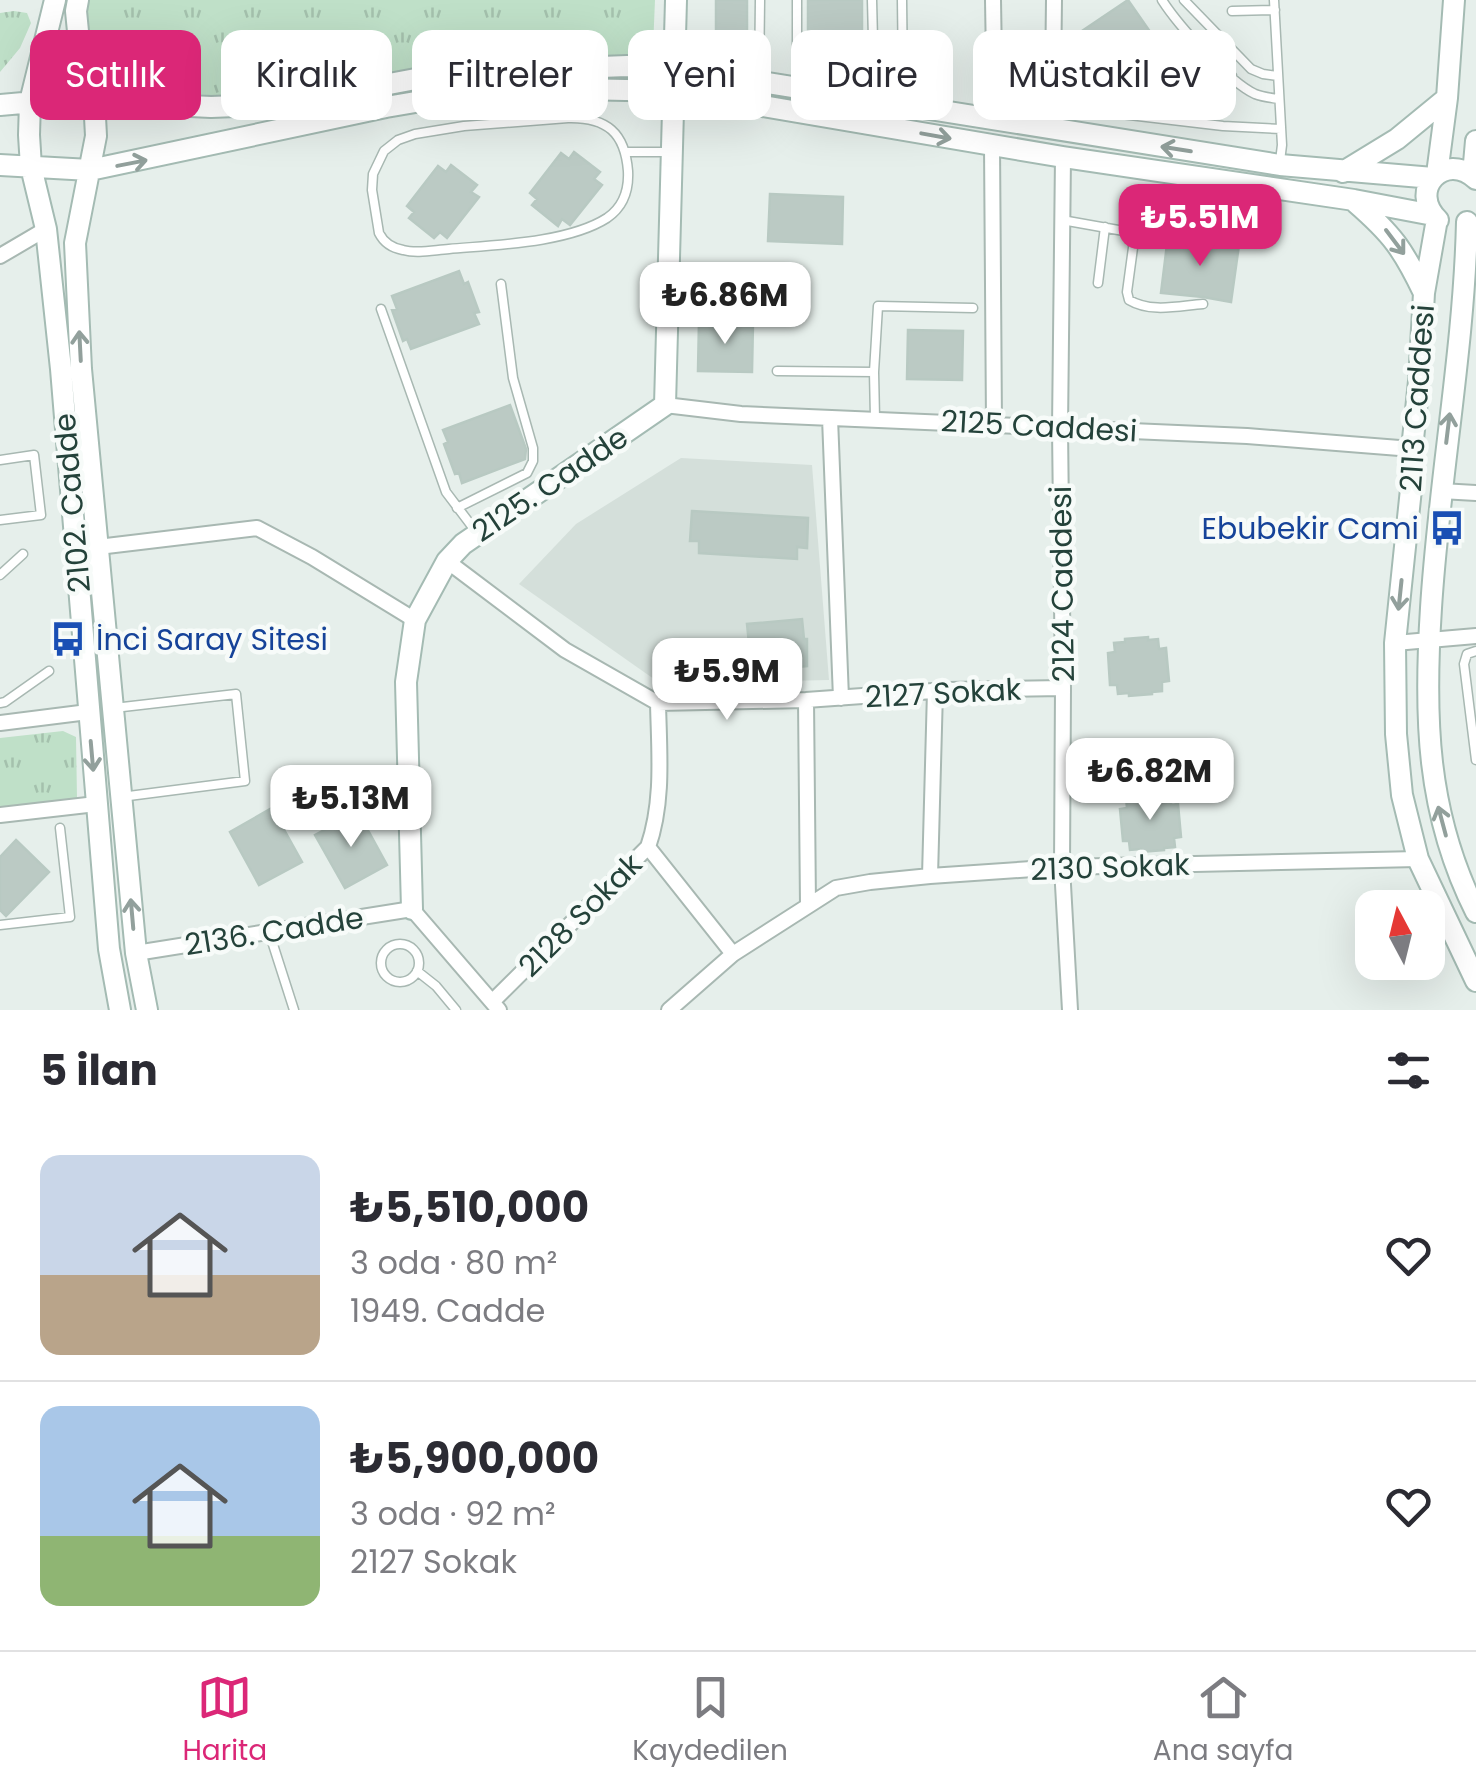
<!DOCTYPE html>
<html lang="tr">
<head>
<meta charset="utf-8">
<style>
	:root { --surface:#fff; --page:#f7f7f7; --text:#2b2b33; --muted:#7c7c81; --line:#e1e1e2; --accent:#db2777 }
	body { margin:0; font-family:Poppins,sans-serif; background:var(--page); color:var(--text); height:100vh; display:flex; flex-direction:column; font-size:38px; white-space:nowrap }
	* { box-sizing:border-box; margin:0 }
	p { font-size:32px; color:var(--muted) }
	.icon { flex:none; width:55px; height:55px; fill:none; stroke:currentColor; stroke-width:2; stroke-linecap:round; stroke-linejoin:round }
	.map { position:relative; height:1010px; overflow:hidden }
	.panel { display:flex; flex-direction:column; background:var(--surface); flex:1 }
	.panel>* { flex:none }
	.guide { position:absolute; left:30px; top:30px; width:1418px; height:90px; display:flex; gap:20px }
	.needle { width:65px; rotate:353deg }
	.fabs { position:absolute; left:1355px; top:890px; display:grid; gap:20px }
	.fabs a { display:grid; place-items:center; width:90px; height:90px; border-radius:20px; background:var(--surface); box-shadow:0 10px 40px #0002; font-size:50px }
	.price { position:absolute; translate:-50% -85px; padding:0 22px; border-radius:20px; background:#fff; color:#222; font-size:32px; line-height:65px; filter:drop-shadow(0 2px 5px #0008) }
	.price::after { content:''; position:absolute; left:50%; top:60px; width:30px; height:22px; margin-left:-15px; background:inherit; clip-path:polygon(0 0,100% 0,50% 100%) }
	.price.selected { background:var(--accent); color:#fff }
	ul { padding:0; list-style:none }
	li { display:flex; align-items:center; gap:30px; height:250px; padding:0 40px }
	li+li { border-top:2px solid var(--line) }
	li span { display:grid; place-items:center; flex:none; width:280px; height:200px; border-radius:20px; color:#555 }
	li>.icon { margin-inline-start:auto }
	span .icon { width:120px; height:120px; fill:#fffc; stroke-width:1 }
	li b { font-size:42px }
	h2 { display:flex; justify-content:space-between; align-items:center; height:120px; padding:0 40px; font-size:42px }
	.tag { padding:0 35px; border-radius:20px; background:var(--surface); box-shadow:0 10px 40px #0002; font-size:35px; line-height:90px }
	.tag.selected { background:var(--accent); color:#fff }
	.tab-bar { display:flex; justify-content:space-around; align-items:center; height:140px; border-top:2px solid var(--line); background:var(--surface); font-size:28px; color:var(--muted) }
	.tab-bar a { display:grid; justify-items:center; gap:5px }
	.tab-bar .selected { color:var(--accent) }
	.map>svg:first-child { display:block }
	.built { fill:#d4dfda }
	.park { fill:url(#park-tufts) }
	.building { fill:#bbcac4; stroke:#b8c9c2; stroke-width:2.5 }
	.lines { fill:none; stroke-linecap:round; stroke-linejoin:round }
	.lane-casing { stroke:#a8b8b2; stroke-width:11 }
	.street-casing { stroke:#a8b8b2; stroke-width:18 }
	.secondary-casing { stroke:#a4bbb3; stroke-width:24 }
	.lane { stroke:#fff; stroke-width:8 }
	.street { stroke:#fff; stroke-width:14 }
	.secondary { stroke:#fff; stroke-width:20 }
	.oneway { stroke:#92a09c }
	.labels { text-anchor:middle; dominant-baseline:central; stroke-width:9; stroke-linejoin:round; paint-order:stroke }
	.street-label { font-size:30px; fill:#24423a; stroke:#f7fbf9 }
	.transit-label { font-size:30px; fill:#164399; stroke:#f7fbf9; text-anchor:end }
</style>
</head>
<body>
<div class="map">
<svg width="1476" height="1010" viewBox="0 0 1476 1010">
	<defs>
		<pattern id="park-tufts" width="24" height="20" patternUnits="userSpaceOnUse" patternTransform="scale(2.5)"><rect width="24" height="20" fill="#bfe0c8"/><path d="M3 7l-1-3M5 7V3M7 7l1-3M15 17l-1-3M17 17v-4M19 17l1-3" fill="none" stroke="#a4c1ad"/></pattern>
	</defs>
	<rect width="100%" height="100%" fill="#e6efeb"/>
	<!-- built -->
	<path class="built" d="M 681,458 L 812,465 L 829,680 L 661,684 L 519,584 L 576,524 Z"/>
	<!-- park -->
	<path class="park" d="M 80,0 L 655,0 L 653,48 L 638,54 L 497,61 L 291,94 L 228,96 L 147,92 L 104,73 L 87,52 Z
		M 14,11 L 27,13 L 31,23 L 20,48 L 0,72 L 0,13 Z
		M 63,731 L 76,737 L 77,798 L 69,806 L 0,812 L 0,738 Z"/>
	<!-- building -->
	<path class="building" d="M 716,0 L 747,0 L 747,41 L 716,41 Z
		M 808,0 L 862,0 L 862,44 L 808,44 Z
		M 1128,0 L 1162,49 L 1101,90 L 1067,41 Z
		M 574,152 L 600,172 L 594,179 L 602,185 L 570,225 L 562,219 L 558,226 L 532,205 L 537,199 L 530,193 L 561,153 L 569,159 Z
		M 451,165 L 477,185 L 471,192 L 479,197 L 447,238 L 440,232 L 434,238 L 409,218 L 414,212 L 407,206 L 438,166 L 446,172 Z
		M 770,194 L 843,197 L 842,244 L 768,241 Z
		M 1168,236 L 1239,245 L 1231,302 L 1203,297 L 1161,293 Z
		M 459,271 L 464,284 L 468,282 L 479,312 L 474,313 L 479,324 L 411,349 L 407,339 L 403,341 L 392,310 L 397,309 L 392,296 Z
		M 699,321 L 753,323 L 752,372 L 698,371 Z
		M 908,330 L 963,331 L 962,380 L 907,379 Z
		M 510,405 L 526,449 L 525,459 L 462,483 L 459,473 L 455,474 L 444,444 L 448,442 L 443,430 Z
		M 692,511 L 808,518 L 807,548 L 797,547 L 797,559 L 699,553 L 699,541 L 690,541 Z
		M 802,619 L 804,639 L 807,639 L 807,666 L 751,671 L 746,644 L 749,644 L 747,624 Z
		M 1148,637 L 1148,640 L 1158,639 L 1159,649 L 1166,648 L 1169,681 L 1162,682 L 1162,691 L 1152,692 L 1152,694 L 1129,696 L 1129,693 L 1118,694 L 1117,685 L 1110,685 L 1108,653 L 1115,652 L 1114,643 L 1125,642 L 1125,639 Z
		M 1160,793 L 1160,796 L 1171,795 L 1171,805 L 1178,804 L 1181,837 L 1174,838 L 1175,847 L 1164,848 L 1164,850 L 1141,852 L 1141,849 L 1130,850 L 1129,841 L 1123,841 L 1120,809 L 1127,808 L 1126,798 Z
		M 272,808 L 302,862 L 259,885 L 230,832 Z
		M 358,812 L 387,865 L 345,888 L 315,835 Z
		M 16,840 L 49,872 L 6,916 L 0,910 L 0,857 Z"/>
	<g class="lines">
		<defs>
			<path id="lane" d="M 797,0 L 797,47
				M 872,0 L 873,39
				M 902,0 L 903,79
				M 1162,0 C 1178,25 1229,82 1255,94 C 1263,97 1271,98 1279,99
				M 1184,0 L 1251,69 L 1263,74 L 1278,76
				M 1274,0 L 1282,145 L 1280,161
				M 1232,11 L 1275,10
				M 759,81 L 760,0
				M 1211,88 L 1186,62 L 1171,61 L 1163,71 L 1165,83 C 1191,100 1207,91 1232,76
				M 1070,108 L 1223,126 L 1281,129
				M 568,118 C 607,117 625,133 628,171 C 629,190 623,207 607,218 C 568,243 494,245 449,249 C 434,250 417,254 403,250 C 392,248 384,243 379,233 L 372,190 L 373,174 L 384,151 L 398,140 L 415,134 L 464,126 Z
				M 626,152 L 672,152
				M 1062,220 L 1135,233 L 1127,292 L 1129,300 C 1151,313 1178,306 1203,304
				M 1098,283 L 1105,227
				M 381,309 L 446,492 L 477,533
				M 777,371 L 874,372
				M 875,418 L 874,372 L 878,306 L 973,308
				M 0,460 L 34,455 L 41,515 L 0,520
				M 457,508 L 527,473 L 533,461 L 533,448 L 513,378 L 501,284
				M 0,575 L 23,554
				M 1476,651 L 1467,654 L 1464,664 L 1476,760
				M 0,703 L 5,702 L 49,671
				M 114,708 L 236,694 L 245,781 L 121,797
				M 0,925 L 70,917 L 60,828
				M 269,932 L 294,1010
				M381 963a19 19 0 1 1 38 0a19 19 0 1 1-38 0Z
				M 417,971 L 436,986 L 456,1010"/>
			<path id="street" d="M 993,0 L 995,120
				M 1048,129 L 1053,81 L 1054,0
				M 992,145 L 994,424
				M 1063,157 L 1060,428 L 1063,688 L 1062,867 L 1070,1010
				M 0,256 L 46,229
				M 665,405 L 741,414 L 1247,436 L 1412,449
				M 830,418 L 841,698
				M 1441,491 L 1476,493
				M 98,547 L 257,528 L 312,557 L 415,620
				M 447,561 L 565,650 L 658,703 L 806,700 L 947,690 L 1063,688
				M 1395,643 L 1476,636
				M 806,700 L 808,905
				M 0,723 L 88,712
				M 0,815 L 96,804
				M 648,847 L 733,954
				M 930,876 L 935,691
				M 136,953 L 412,909 L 499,1010
				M 493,1001 L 648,847 C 664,801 659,751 658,703
				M 669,1010 L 733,954 L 836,888 L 870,882 L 930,876 L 1062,867 L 1418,859"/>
			<path id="secondary" d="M 55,0 L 30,102 L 29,135 L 31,167 L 46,229 L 61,369 L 109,949 L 120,1010
				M 78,0 L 76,11 L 81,62 L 95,117 L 96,136 L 75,243 L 81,369 L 136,953 L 147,1010
				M 0,105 L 90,97 L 127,103 L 211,107 L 265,105 L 341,93 L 421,78 L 492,71 L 627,66 L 674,68 L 1280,165 L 1433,178
				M 0,165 L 90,170 L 386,107 L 439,98 L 577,89 L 674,91 L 1063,157 L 1354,200 L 1433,215
				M 1343,172 L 1397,139 L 1447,98
				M 1437,174 L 1447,98 L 1454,0
				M 1473,175 L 1476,141
				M 1355,202 C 1392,234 1403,249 1424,293
				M 1437,219 L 1424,293 L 1419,381 L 1412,449 L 1411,489 L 1395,643 L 1396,734 L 1402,795 L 1418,859 L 1476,981
				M 1438,220 C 1407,190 1445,150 1476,179
				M 1467,222 C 1464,351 1439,479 1431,608 C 1424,716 1426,813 1476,912
				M 412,909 L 406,682 L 415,620 L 447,561 L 463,544 L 665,405 L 676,0"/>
		</defs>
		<!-- lane casing -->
		<use href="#lane" class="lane-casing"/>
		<!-- street casing -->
		<use href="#street" class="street-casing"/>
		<!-- secondary casing -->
		<use href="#secondary" class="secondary-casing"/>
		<!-- lane -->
		<use href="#lane" class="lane"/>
		<!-- street -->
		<use href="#street" class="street"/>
		<!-- secondary -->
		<use href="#secondary" class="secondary"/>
	</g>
	<!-- one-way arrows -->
	<defs><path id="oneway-shaft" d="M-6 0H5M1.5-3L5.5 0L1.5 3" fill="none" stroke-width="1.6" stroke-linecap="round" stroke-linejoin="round" transform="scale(2.5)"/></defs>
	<g class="oneway">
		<use href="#oneway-shaft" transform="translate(936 136) rotate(10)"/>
		<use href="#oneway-shaft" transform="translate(1176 149) rotate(-171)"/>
		<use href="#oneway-shaft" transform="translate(132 163) rotate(-11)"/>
		<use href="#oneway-shaft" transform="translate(1395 242) rotate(53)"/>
		<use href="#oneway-shaft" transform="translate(80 346) rotate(-93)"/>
		<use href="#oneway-shaft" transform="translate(1448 428) rotate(-83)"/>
		<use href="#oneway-shaft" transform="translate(1400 595) rotate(96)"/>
		<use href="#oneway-shaft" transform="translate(92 756) rotate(85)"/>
		<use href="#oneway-shaft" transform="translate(1442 821) rotate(-105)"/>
		<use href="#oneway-shaft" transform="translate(132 914) rotate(-95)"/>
	</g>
	<!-- icons -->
	<defs>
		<symbol id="bus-bare" viewBox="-9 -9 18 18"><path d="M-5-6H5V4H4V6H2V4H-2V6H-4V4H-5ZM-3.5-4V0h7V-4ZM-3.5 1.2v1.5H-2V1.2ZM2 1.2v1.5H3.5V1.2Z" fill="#1a4fb4" stroke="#f7fbf9" stroke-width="2.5" paint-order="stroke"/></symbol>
	</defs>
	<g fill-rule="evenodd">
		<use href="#bus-bare" x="1422" y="503" width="50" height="50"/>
		<use href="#bus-bare" x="43" y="614" width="50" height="50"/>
	</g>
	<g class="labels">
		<!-- street labels -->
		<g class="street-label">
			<text transform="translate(1417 398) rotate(-86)">2113 Caddesi</text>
			<text transform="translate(1039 426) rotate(3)">2125 Caddesi</text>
			<text transform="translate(550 484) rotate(-34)">2125. Cadde</text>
			<text transform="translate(72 503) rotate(-95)">2102. Cadde</text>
			<text transform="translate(1062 584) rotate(-91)">2124 Caddesi</text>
			<text transform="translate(943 693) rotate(-3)">2127 Sokak</text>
			<text transform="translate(1110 867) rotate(-2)">2130 Sokak</text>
			<text transform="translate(580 915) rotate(-45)">2128 Sokak</text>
			<text transform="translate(274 931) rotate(-9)">2136. Cadde</text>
		</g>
		<!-- transit labels -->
		<g class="transit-label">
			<text x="1419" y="528">Ebubekir Cami</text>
			<text x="96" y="639" text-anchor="start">İnci Saray Sitesi</text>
		</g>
	</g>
</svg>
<div class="fabs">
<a><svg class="needle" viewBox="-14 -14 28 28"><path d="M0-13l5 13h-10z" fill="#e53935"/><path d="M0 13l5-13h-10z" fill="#7c7c81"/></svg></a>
</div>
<b class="price selected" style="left:1200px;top:269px">₺5.51M</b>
<b class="price" style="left:725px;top:347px">₺6.86M</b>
<b class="price" style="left:727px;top:723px">₺5.9M</b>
<b class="price" style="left:1150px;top:823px">₺6.82M</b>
<b class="price" style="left:351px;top:850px">₺5.13M</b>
<div class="guide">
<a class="tag selected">Satılık</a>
<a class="tag">Kiralık</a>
<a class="tag">Filtreler</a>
<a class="tag">Yeni</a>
<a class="tag">Daire</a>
<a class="tag">Müstakil ev</a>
</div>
</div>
<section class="panel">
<h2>5 ilan<svg class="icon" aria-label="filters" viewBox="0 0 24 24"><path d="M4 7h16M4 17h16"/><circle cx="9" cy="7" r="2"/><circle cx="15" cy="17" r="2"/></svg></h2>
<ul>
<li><span style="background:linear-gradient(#c9d6e8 60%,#b9a48a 0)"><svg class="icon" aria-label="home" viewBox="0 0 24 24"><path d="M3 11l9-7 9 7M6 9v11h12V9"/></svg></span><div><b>₺5,510,000</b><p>3 oda · 80 m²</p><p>1949. Cadde</p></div><svg class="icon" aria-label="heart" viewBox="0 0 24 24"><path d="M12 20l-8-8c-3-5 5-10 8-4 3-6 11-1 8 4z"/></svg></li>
<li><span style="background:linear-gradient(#a9c7e8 65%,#8fb573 0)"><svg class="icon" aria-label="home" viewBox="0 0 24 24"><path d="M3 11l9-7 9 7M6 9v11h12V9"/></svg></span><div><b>₺5,900,000</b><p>3 oda · 92 m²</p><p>2127 Sokak</p></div><svg class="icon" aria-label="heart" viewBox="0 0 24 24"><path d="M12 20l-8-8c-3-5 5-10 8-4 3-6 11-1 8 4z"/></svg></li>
</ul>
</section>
<nav class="tab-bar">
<a class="selected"><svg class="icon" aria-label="map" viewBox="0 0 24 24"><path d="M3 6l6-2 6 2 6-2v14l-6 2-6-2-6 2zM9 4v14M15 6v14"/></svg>Harita</a>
<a><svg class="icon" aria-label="saved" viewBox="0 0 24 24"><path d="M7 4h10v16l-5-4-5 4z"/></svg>Kaydedilen</a>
<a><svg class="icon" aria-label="home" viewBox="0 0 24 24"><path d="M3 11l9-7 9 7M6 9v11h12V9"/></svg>Ana sayfa</a>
</nav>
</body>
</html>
